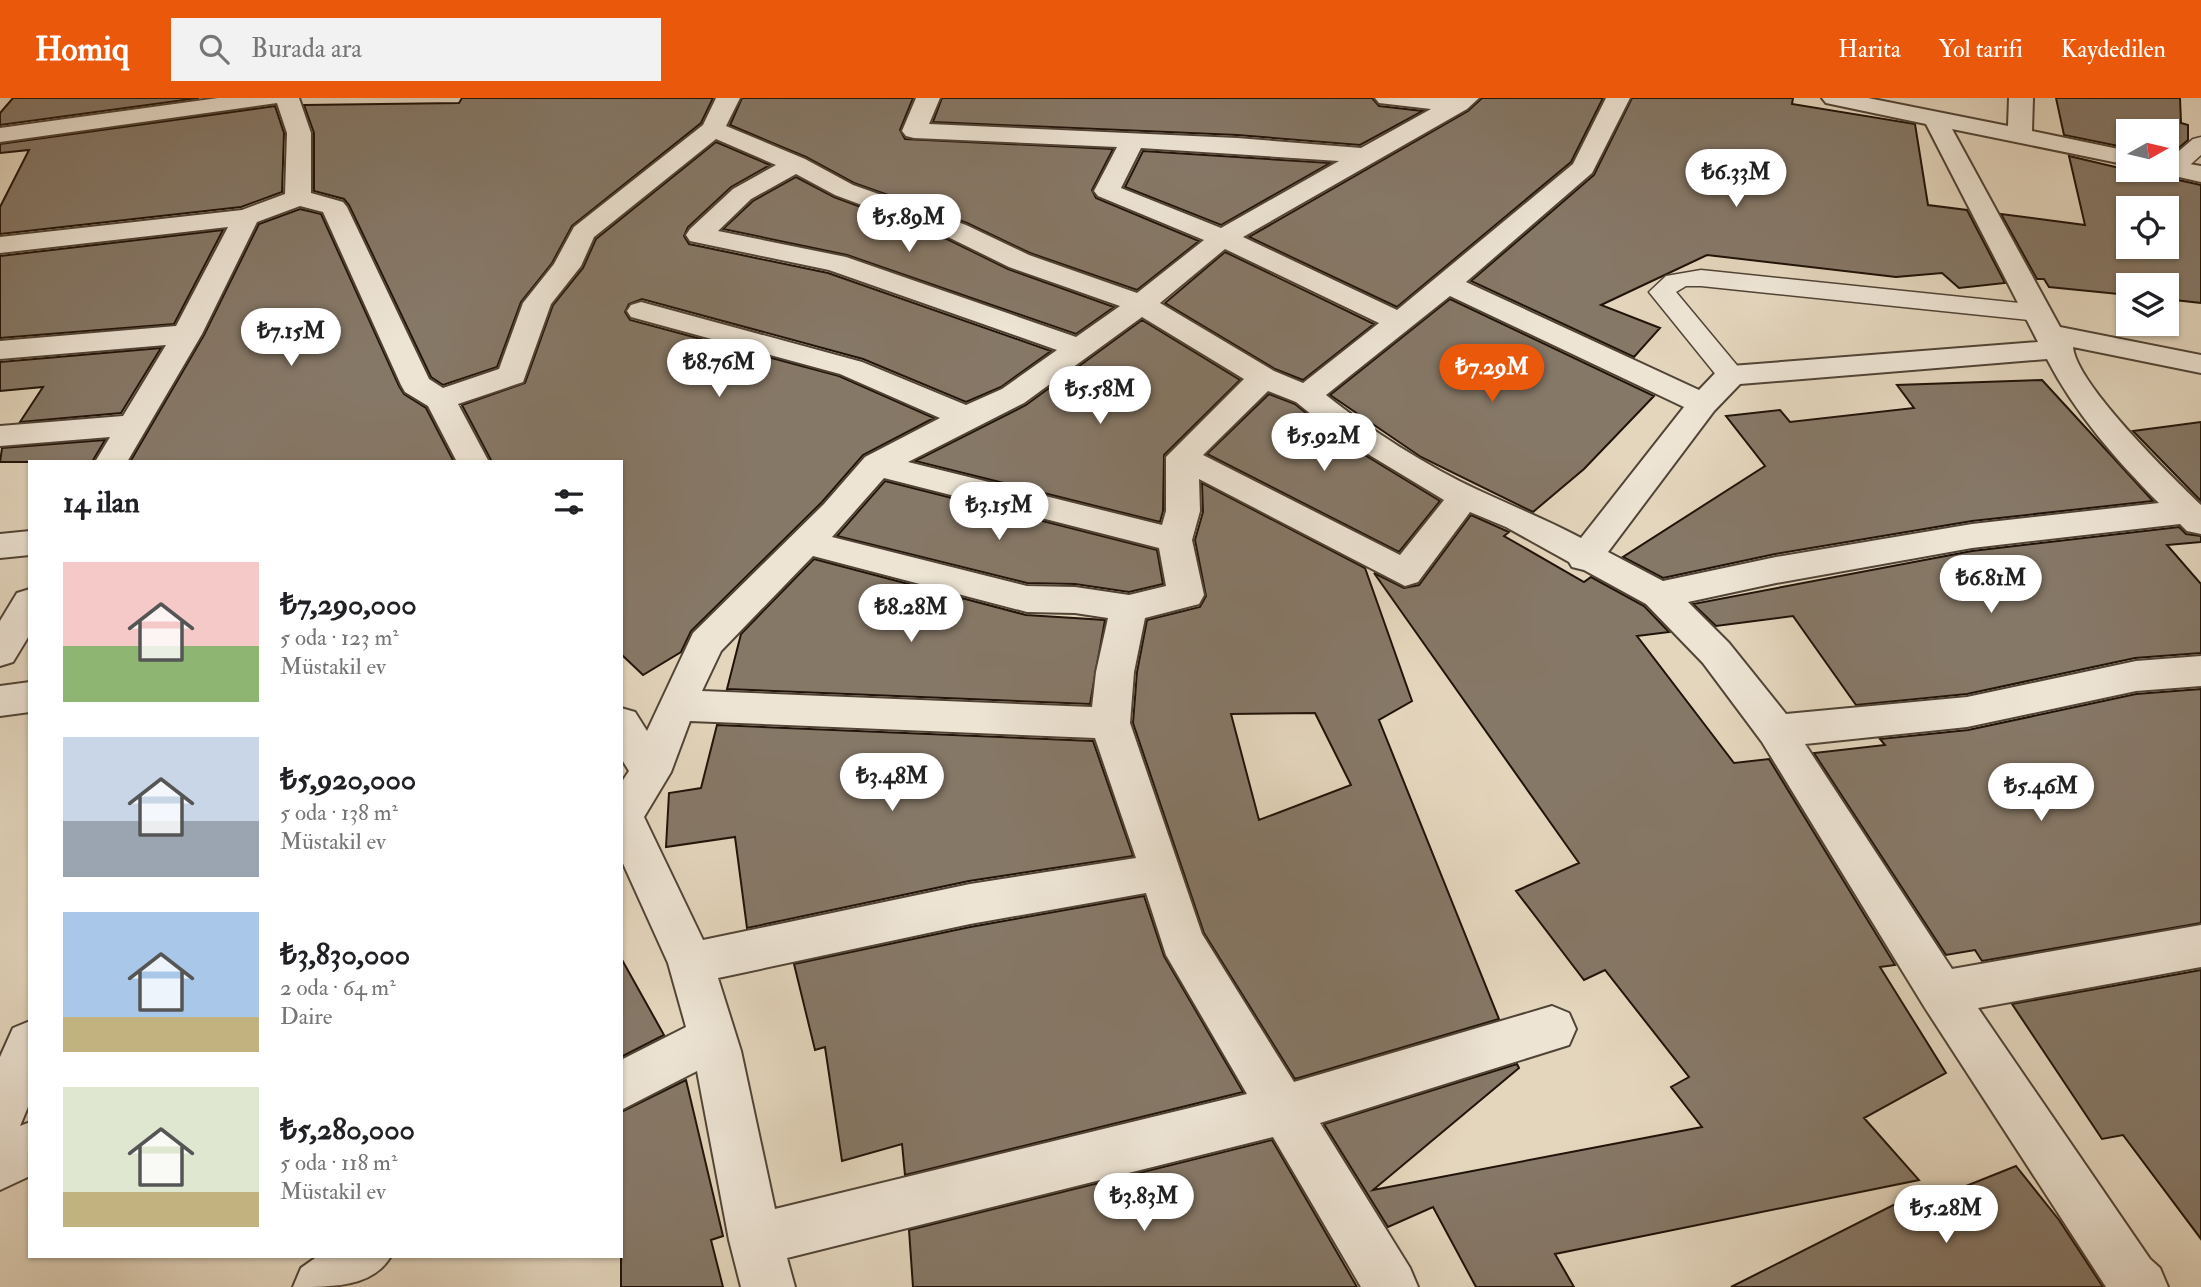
<!DOCTYPE html>
<html lang="tr">
<head>
<meta charset="utf-8">
<style>
	:root { --surface:#fff; --page:#f2f2f2; --text:#202124; --muted:#757577; --accent:#ea580c }
	body { margin:0; font-family:"IM FELL Double Pica",serif; background:var(--page); color:var(--text); height:100vh; display:flex; flex-direction:column; font-size:26px; white-space:nowrap }
	* { box-sizing:border-box; margin:0 }
	p { font-size:23px; color:var(--muted) }
	.icon { flex:none; width:38px; height:38px; fill:none; stroke:currentColor; stroke-width:2; stroke-linecap:round; stroke-linejoin:round }
	.map { position:relative; flex:1; overflow:hidden }
	.details { position:absolute; left:28px; top:362px; width:595px; height:798px; display:flex; flex-direction:column; background:var(--surface); border-radius:0px; box-shadow:0 2px 5px #0004 }
	.details>* { flex:none }
	.needle { width:46px; rotate:82deg }
	.fabs { position:absolute; left:2116px; top:21px; display:grid; gap:14px }
	.fabs a { display:grid; place-items:center; width:63px; height:63px; border-radius:0px; background:var(--surface); box-shadow:0 2px 5px #0004; font-size:35px }
	.price { position:absolute; translate:-50% -60px; padding:0 16px; border-radius:24px; background:#fff; color:#222; font-size:23px; line-height:46px; filter:drop-shadow(0 2px 4px #0008) }
	.price::after { content:''; position:absolute; left:50%; top:42px; width:21px; height:16px; margin-left:-10px; background:inherit; clip-path:polygon(0 0,100% 0,50% 100%) }
	.price.selected { background:var(--accent); color:#fff }
	ul { padding:0; list-style:none }
	li { display:flex; align-items:center; gap:21px; height:175px; padding:0 35px }
	li span { display:grid; place-items:center; flex:none; width:196px; height:140px; border-radius:0px; color:#555 }
	li>.icon { margin-inline-start:auto }
	span .icon { width:84px; height:84px; fill:#fffc; stroke-width:1 }
	li b { font-size:30px }
	h2 { display:flex; justify-content:space-between; align-items:center; height:84px; padding:0 35px; font-size:30px }
	header { display:flex; align-items:center; gap:42px; box-sizing:border-box; height:98px; padding:0 35px; background:var(--accent); color:#fff }
	header strong { font-size:33px }
	nav { display:flex; gap:38px; margin-inline-start:auto; font-size:24px }
	.search { width:490px; height:63px; background:var(--page); display:flex; align-items:center; gap:18px; box-sizing:border-box; padding:0 24px; border-radius:0px; color:var(--muted); font-size:26px }
	.map>svg:first-child { display:block }
	.building { fill:#867867; stroke:#201309; stroke-width:2; fill-rule:evenodd }
	.lines { fill:none; stroke-linecap:round; stroke-linejoin:round }
	.lane-casing { stroke:#514436; stroke-width:3 }
	.street-casing { stroke:#514436; stroke-width:4 }
	.lane { fill:#ede4d4; fill-rule:evenodd }
	.street { fill:#ede4d4; fill-rule:evenodd }
</style>
</head>
<body>
<header>
<strong>Homiq</strong>
<div class="search"><svg class="icon" aria-label="search" viewBox="0 0 24 24"><circle cx="10" cy="10" r="6"/><path d="M15 15l6 6"/></svg>Burada ara</div>
<nav><a>Harita</a><a>Yol tarifi</a><a>Kaydedilen</a></nav>
</header>
<div class="map">
<svg width="2201" height="1189" viewBox="0 0 2201 1189">
	<rect width="100%" height="100%" fill="#e4d6bd"/>
	<filter id="stains"><feTurbulence type="fractalNoise" baseFrequency=".00286" numOctaves="4"/><feColorMatrix values="0 0 0 0 .2 0 0 0 0 .09 0 0 0 0 .02 0 0 0 .5 -.17"/></filter>
	<radialGradient id="worn" r=".72"><stop offset=".6" stop-color="#630" stop-opacity="0"/><stop offset="1" stop-color="#630" stop-opacity=".3"/></radialGradient>
	<!-- building -->
	<path class="building" d="M 13,0 L 199,0 L 0,27 L 0,15 Z
		M 462,0 L 713,0 L 701,25 L 572,128 L 552,165 L 521,204 L 497,269 L 443,287 L 431,279 L 349,107 L 344,101 L 314,93 L 314,35 L 304,7 L 459,5 Z
		M 742,0 L 913,0 L 900,32 L 905,41 L 1113,51 L 1092,92 L 1096,100 L 1199,143 L 1137,192 L 1030,155 L 967,125 L 854,85 L 806,59 L 730,27 Z
		M 942,0 L 1372,0 L 1379,8 L 1423,13 L 1360,47 L 1237,37 L 933,24 Z
		M 1482,0 L 1603,0 L 1571,64 L 1397,209 L 1249,139 L 1468,13 Z
		M 1632,0 L 1793,0 L 1792,6 L 1915,26 L 1928,107 L 1967,112 L 2005,185 L 1959,190 L 1942,175 L 1896,179 L 1707,157 L 1601,207 L 1660,230 L 1634,259 L 1471,183 L 1594,77 Z
		M 2056,0 L 2180,0 L 2181,25 L 2188,27 L 2188,42 L 2167,60 L 2166,33 L 2128,33 L 2128,50 L 2064,37 Z
		M 275,8 L 284,35 L 282,94 L 241,109 L 0,136 L 0,109 L 29,52 L 0,55 L 0,46 Z
		M 716,44 L 770,67 L 731,89 L 688,129 L 684,138 L 689,146 L 828,175 L 1051,253 L 1001,289 L 966,304 L 863,261 L 642,201 L 629,206 L 625,214 L 630,222 L 839,278 L 934,320 L 863,357 L 822,404 L 691,533 L 681,554 L 643,577 L 621,556 L 621,364 L 492,364 L 462,307 L 525,285 L 553,207 L 583,170 L 596,141 Z
		M 1143,53 L 1330,65 L 1221,127 L 1125,89 Z
		M 2069,58 L 2128,72 L 2152,72 L 2156,77 L 2201,87 L 2201,205 L 2166,201 L 2166,187 L 2128,187 L 2128,197 L 2049,189 L 2044,181 L 2037,181 L 2001,116 L 2085,127 ZM 2128,110 L 2166,110 L 2166,149 L 2128,149 Z
		M 796,79 L 834,99 L 947,141 L 1008,171 L 1114,209 L 1076,236 L 847,157 L 723,131 L 753,103 Z
		M 300,111 L 321,116 L 399,288 L 404,296 L 426,310 L 454,364 L 130,364 L 204,237 L 259,126 Z
		M 223,132 L 174,226 L 0,240 L 0,158 Z
		M 1225,154 L 1374,226 L 1303,282 L 1275,271 L 1165,205 Z
		M 1450,201 L 1654,298 L 1584,371 L 1533,414 L 1421,359 L 1330,297 Z
		M 1142,222 L 1240,282 L 1164,357 L 1163,413 L 1160,424 L 915,363 L 1026,307 Z
		M 161,250 L 121,315 L 20,324 L 43,289 L 0,293 L 0,264 Z
		M 2042,282 L 2153,403 L 1972,423 L 1775,456 L 1663,480 L 1623,459 L 1765,368 L 1726,318 L 1780,312 L 1790,324 L 1914,310 L 1897,287 Z
		M 1269,296 L 1295,306 L 1337,340 L 1440,403 L 1399,454 L 1207,356 Z
		M 2201,324 L 2201,403 L 2133,333 Z
		M 105,342 L 92,364 L 0,364 L 2,350 Z
		M 885,383 L 1157,452 L 1163,486 L 1129,494 L 1075,486 L 1027,485 L 837,438 Z
		M 1202,385 L 1365,470 L 1412,603 L 1379,622 L 1499,921 L 1295,981 L 1204,835 L 1133,625 L 1137,574 L 1147,522 L 1200,509 L 1206,498 L 1195,442 L 1203,414 ZM 1315,615 L 1351,687 L 1259,722 L 1231,616 Z
		M 1471,417 L 1509,434 L 1504,438 L 1584,484 L 1591,479 L 1644,508 L 1669,534 L 1637,538 L 1734,665 L 1769,661 L 1895,867 L 1880,869 L 1946,975 L 1864,1020 L 1919,1082 L 1555,1156 L 1574,1189 L 1476,1189 L 1433,1109 L 1388,1129 L 1324,1026 L 1517,966 L 1519,970 L 1373,1092 L 1702,1029 L 1671,989 L 1689,979 L 1605,872 L 1584,882 L 1516,793 L 1579,765 L 1374,475 L 1404,490 L 1419,487 Z
		M 2179,429 L 2186,436 L 2201,438 L 2201,444 L 2167,447 L 2201,486 L 2201,555 L 2135,560 L 1967,596 L 1856,607 L 1793,518 L 1716,528 L 1693,506 L 1972,453 Z
		M 814,461 L 1026,517 L 1105,522 L 1090,606 L 727,591 L 741,536 Z
		M 2201,591 L 2201,825 L 1982,863 L 1975,852 L 1946,857 L 1814,655 L 1885,647 L 1880,641 L 1968,632 L 2136,596 Z
		M 717,627 L 1093,643 L 1133,758 L 969,783 L 747,830 L 735,739 L 666,749 L 669,695 L 701,690 Z
		M 1144,798 L 1164,858 L 1243,994 L 905,1077 L 902,1046 L 842,1063 L 825,949 L 815,952 L 794,866 L 970,829 Z
		M 621,860 L 664,937 L 621,959 Z
		M 2201,872 L 2201,1141 L 2123,1037 L 2102,1041 L 2012,906 Z
		M 686,982 L 723,1138 L 711,1142 L 723,1189 L 621,1189 L 621,1014 Z
		M 1272,1042 L 1357,1189 L 913,1189 L 909,1132 Z
		M 2016,1068 L 2059,1122 L 2103,1189 L 1731,1189 L 1927,1090 L 1936,1100 Z"/>
	<g class="lines">
		<defs>
			<path id="lane" d="M 2201,39 L 2201,57 L 2181,75 L 2165,75 L 2163,72 L 2166,72 L 2166,64 L 2193,41 Z
				M 1701,172 L 2039,207 L 2048,209 L 2052,215 L 2048,221 L 2039,223 L 1701,188 L 1686,188 L 1676,194 L 1745,277 L 1741,283 L 1731,285 L 1721,283 L 1649,194 L 1666,178 Z"/>
			<path id="street" d="M 218,0 L 299,0 L 311,35 L 311,95 L 343,104 L 347,109 L 429,281 L 443,290 L 499,271 L 523,205 L 554,166 L 574,129 L 703,27 L 716,0 L 740,0 L 726,28 L 805,61 L 853,87 L 966,127 L 1029,157 L 1137,195 L 1204,142 L 1098,98 L 1094,93 L 1117,49 L 914,40 L 906,38 L 902,33 L 916,0 L 940,0 L 929,26 L 1237,40 L 1361,50 L 1431,11 L 1379,5 L 1375,0 L 1479,0 L 1467,11 L 1243,139 L 1397,212 L 1573,66 L 1606,0 L 1630,0 L 1592,75 L 1466,184 L 1699,292 L 1720,270 L 1731,268 L 2038,244 L 1926,26 L 1826,5 L 1822,0 L 1868,0 L 2008,28 L 2009,0 L 2033,0 L 2032,33 L 2128,53 L 2128,67 L 1952,31 L 2060,229 L 2201,257 L 2201,275 L 2073,249 C 2076,286 2172,379 2201,407 L 2201,436 L 2187,433 L 2180,426 L 1972,450 L 1776,485 L 1688,504 L 1729,545 L 1786,616 L 1967,599 L 2136,563 L 2201,558 L 2201,588 L 2136,593 L 1967,629 L 1805,646 L 1952,871 L 2201,827 L 2201,869 L 1978,910 L 2150,1161 L 2160,1170 L 2168,1189 L 2106,1189 L 1925,910 L 1762,644 L 1703,565 L 1646,506 L 1584,472 L 1572,469 L 1569,464 L 1506,429 L 1470,414 L 1418,484 L 1405,488 L 1199,381 L 1200,413 L 1192,442 L 1204,497 L 1199,506 L 1145,520 L 1134,574 L 1130,625 L 1202,836 L 1294,984 L 1552,908 L 1569,915 L 1576,931 L 1569,947 L 1320,1025 L 1410,1170 L 1418,1189 L 1361,1189 L 1273,1039 L 787,1160 L 795,1189 L 741,1189 L 729,1142 L 697,973 L 621,1012 L 621,962 L 686,929 L 668,865 L 621,761 L 621,685 L 629,673 L 621,660 L 621,610 L 635,614 L 647,633 L 693,535 L 824,406 L 865,359 L 940,320 L 840,276 L 631,219 L 627,213 L 631,207 L 641,204 L 862,264 L 966,307 L 1002,291 L 1057,252 L 829,172 L 690,143 L 686,137 L 690,131 L 733,91 L 776,67 L 716,41 L 594,139 L 581,168 L 551,206 L 523,284 L 458,306 L 489,364 L 457,364 L 428,308 L 405,294 L 401,287 L 323,114 L 300,108 L 257,124 L 202,236 L 127,364 L 95,364 L 110,339 L 0,348 L 0,328 L 123,318 L 166,247 L 0,261 L 0,243 L 176,228 L 228,129 L 0,155 L 0,139 L 242,112 L 285,96 L 287,35 L 277,5 L 0,44 L 0,30 ZM 1141,50 L 1339,63 L 1221,130 L 1121,90 ZM 796,76 L 835,97 L 948,139 L 1009,169 L 1120,208 L 1076,239 L 846,159 L 718,133 L 751,101 ZM 1225,151 L 1379,225 L 1303,285 L 1274,273 L 1160,205 ZM 1450,198 L 1684,309 L 1581,440 C 1547,422 1512,408 1478,392 C 1428,369 1369,331 1326,297 ZM 1142,219 L 1244,281 L 1166,359 L 1166,413 L 1162,427 L 908,364 L 1024,305 ZM 2047,261 C 2075,315 2116,362 2159,405 L 1972,426 L 1776,459 L 1663,483 L 1608,454 L 1714,313 L 1740,286 ZM 1268,293 L 1296,304 L 1338,338 L 1444,402 L 1400,457 L 1203,357 ZM 884,380 L 1159,450 L 1166,488 L 1129,497 L 1075,489 L 1027,488 L 832,439 ZM 813,458 L 1027,514 L 1075,515 L 1108,520 L 1096,574 L 1092,609 L 702,593 L 721,553 ZM 690,623 L 1095,640 L 1136,760 L 970,786 L 703,842 L 644,719 L 671,674 ZM 1146,795 L 1166,857 L 1247,996 L 775,1111 L 741,953 L 718,880 L 970,826 Z
				M 2166,62 L 2201,68 L 2201,84 L 2157,74 L 2155,72 L 2166,72 Z
				M 30,433 L 30,457 L 0,460 L 0,436 Z
				M 30,491 L 30,536 L 13,564 L 0,568 L 0,523 L 17,495 Z
				M 30,584 L 30,614 L 0,618 L 0,588 Z
				M 30,923 L 30,1004 L 20,1028 L 30,1024 L 30,1078 L 0,1092 L 0,959 L 13,930 Z
				M 318,1158 L 391,1158 C 373,1189 334,1189 293,1189 L 301,1170 Z"/>
		</defs>
		<!-- lane casing -->
		<use href="#lane" class="lane-casing"/>
		<!-- street casing -->
		<use href="#street" class="street-casing"/>
		<!-- lane -->
		<use href="#lane" class="lane"/>
		<!-- street -->
		<use href="#street" class="street"/>
	</g>
	<rect width="100%" height="100%" filter="url(#stains)"/>
	<rect width="100%" height="100%" fill="url(#worn)"/>
</svg>
<div class="fabs">
<a><svg class="needle" viewBox="-14 -14 28 28"><path d="M0-13l5 13h-10z" fill="#e53935"/><path d="M0 13l5-13h-10z" fill="#757577"/></svg></a>
<a><svg class="icon" aria-label="locate" viewBox="0 0 24 24"><circle cx="12" cy="12" r="6"/><path d="M12 2v4M12 18v4M2 12h4M18 12h4"/></svg></a>
<a><svg class="icon" aria-label="layers" viewBox="0 0 24 24"><path d="M12 4l9 5-9 5-9-5zM3 14l9 5 9-5"/></svg></a>
</div>
<b class="price" style="left:1736px;top:111px">₺6.33M</b>
<b class="price" style="left:909px;top:156px">₺5.89M</b>
<b class="price" style="left:291px;top:270px">₺7.15M</b>
<b class="price" style="left:719px;top:301px">₺8.76M</b>
<b class="price selected" style="left:1492px;top:306px">₺7.29M</b>
<b class="price" style="left:1100px;top:328px">₺5.58M</b>
<b class="price" style="left:1324px;top:375px">₺5.92M</b>
<b class="price" style="left:999px;top:444px">₺3.15M</b>
<b class="price" style="left:1991px;top:517px">₺6.81M</b>
<b class="price" style="left:911px;top:546px">₺8.28M</b>
<b class="price" style="left:892px;top:715px">₺3.48M</b>
<b class="price" style="left:2041px;top:725px">₺5.46M</b>
<b class="price" style="left:1144px;top:1135px">₺3.83M</b>
<b class="price" style="left:1946px;top:1147px">₺5.28M</b>
<section class="details">
<h2>14 ilan<svg class="icon" aria-label="filters" viewBox="0 0 24 24"><path d="M4 7h16M4 17h16"/><circle cx="9" cy="7" r="2"/><circle cx="15" cy="17" r="2"/></svg></h2>
<ul>
<li><span style="background:linear-gradient(#f6c9c9 60%,#8fb573 0)"><svg class="icon" aria-label="home" viewBox="0 0 24 24"><path d="M3 11l9-7 9 7M6 9v11h12V9"/></svg></span><div><b>₺7,290,000</b><p>5 oda · 123 m²</p><p>Müstakil ev</p></div></li>
<li><span style="background:linear-gradient(#c9d6e8 60%,#9aa5b1 0)"><svg class="icon" aria-label="home" viewBox="0 0 24 24"><path d="M3 11l9-7 9 7M6 9v11h12V9"/></svg></span><div><b>₺5,920,000</b><p>5 oda · 138 m²</p><p>Müstakil ev</p></div></li>
<li><span style="background:linear-gradient(#a9c7e8 75%,#c2b280 0)"><svg class="icon" aria-label="home" viewBox="0 0 24 24"><path d="M3 11l9-7 9 7M6 9v11h12V9"/></svg></span><div><b>₺3,830,000</b><p>2 oda · 64 m²</p><p>Daire</p></div></li>
<li><span style="background:linear-gradient(#dfe7d0 75%,#c2b280 0)"><svg class="icon" aria-label="home" viewBox="0 0 24 24"><path d="M3 11l9-7 9 7M6 9v11h12V9"/></svg></span><div><b>₺5,280,000</b><p>5 oda · 118 m²</p><p>Müstakil ev</p></div></li>
</ul>
</section>
</div>
</body>
</html>
